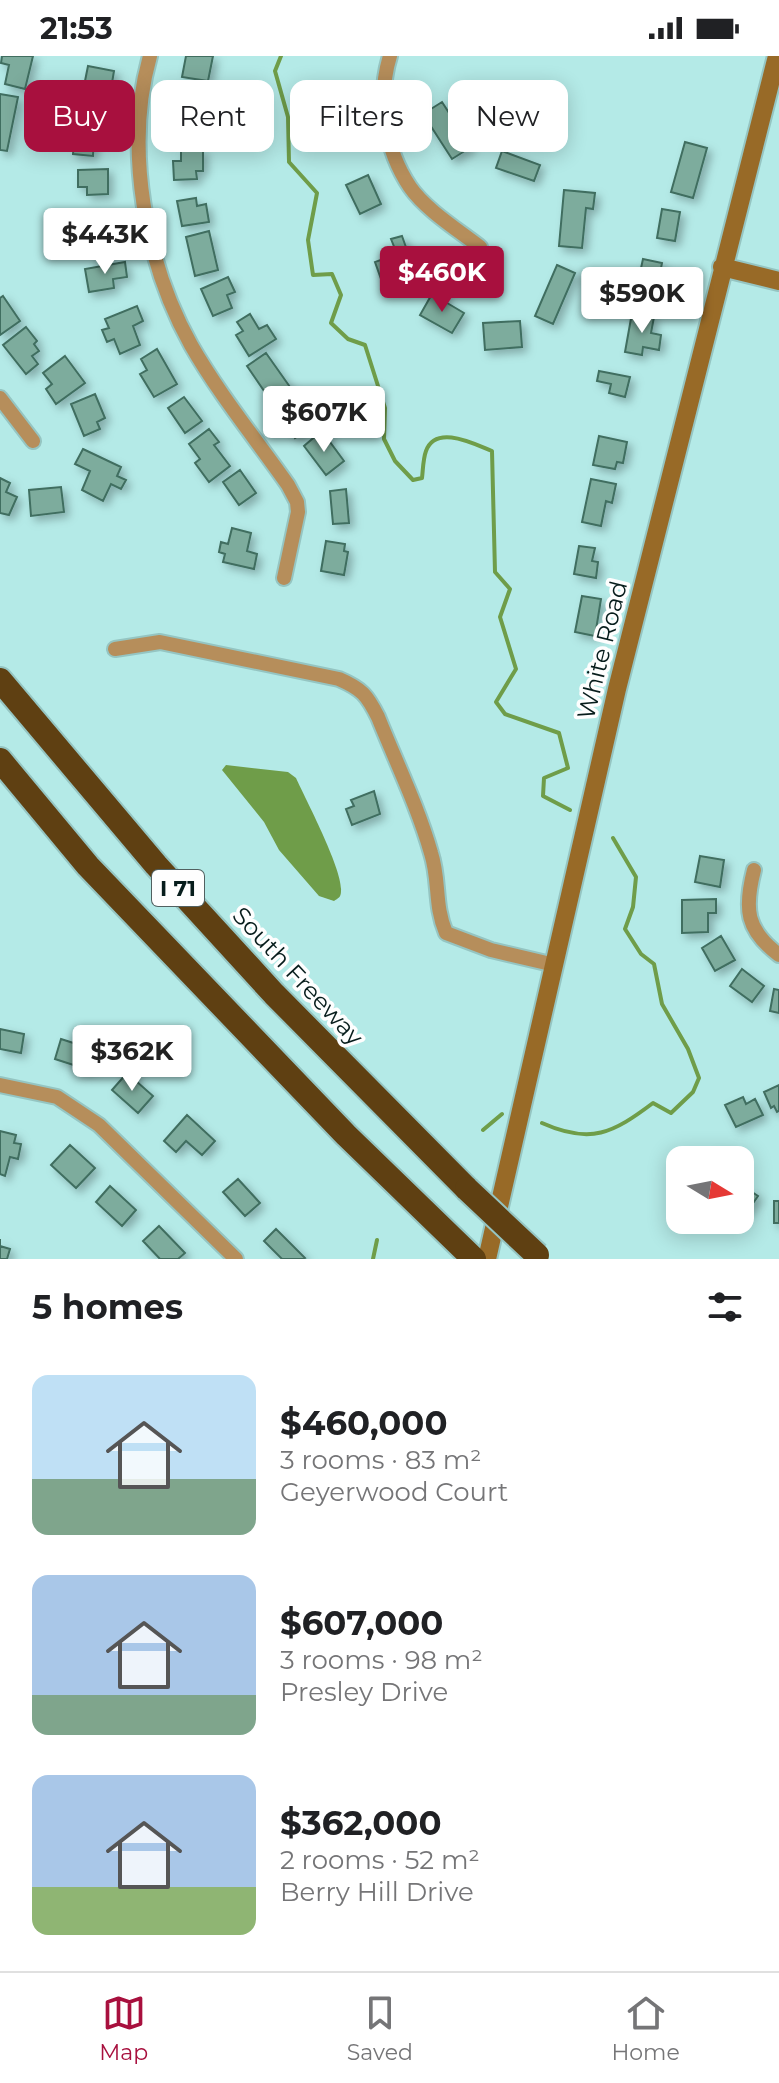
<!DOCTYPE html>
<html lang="en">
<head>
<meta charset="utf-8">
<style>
	:root { --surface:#fff; --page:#f6f6f6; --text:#202124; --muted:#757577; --line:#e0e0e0; --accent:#a8103e }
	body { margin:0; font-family:Montserrat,sans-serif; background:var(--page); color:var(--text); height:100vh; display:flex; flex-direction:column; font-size:30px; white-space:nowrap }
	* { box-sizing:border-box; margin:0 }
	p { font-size:26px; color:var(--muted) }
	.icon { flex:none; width:44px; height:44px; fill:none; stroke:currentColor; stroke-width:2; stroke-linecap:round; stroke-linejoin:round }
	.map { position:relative; height:1203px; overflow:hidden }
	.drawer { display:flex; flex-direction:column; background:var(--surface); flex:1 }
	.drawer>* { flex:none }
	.top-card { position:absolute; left:24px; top:24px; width:732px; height:72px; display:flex; gap:16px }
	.needle { width:52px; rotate:100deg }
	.tools { position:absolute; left:666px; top:1090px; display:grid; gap:16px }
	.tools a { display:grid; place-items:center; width:88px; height:88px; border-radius:16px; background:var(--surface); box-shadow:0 4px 20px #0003; font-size:40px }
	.price { position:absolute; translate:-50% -68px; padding:0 18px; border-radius:8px; background:#fff; color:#222; font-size:26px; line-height:52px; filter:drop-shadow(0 2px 4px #0008) }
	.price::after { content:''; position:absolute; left:50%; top:48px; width:24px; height:18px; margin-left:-12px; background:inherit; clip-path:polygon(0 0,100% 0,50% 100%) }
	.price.selected { background:var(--accent); color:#fff }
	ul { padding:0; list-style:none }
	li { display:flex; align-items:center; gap:24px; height:200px; padding:0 32px }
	li span { display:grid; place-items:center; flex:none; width:224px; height:160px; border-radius:16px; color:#555 }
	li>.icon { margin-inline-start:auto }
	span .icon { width:96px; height:96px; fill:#fffc; stroke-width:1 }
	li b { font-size:34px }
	h2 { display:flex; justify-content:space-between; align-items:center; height:96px; padding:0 32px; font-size:34px }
	.pill { padding:0 28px; border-radius:16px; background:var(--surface); box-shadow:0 4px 20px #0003; font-size:28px; line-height:72px }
	.pill.selected { background:var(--accent); color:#fff }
	.status { display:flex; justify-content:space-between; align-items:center; height:56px; padding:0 40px; background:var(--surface); direction:ltr }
	.status svg { height:22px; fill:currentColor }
	.tabs { display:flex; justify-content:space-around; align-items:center; height:112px; border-top:2px solid var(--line); background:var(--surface); font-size:22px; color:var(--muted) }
	.tabs a { display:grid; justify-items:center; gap:4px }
	.tabs .selected { color:var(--accent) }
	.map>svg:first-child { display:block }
	.water { fill:#6f9d49 }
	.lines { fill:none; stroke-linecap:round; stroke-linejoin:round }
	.stream { stroke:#6f9d49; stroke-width:4 }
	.building { fill:#7dac9d; stroke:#406e60; stroke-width:2; filter:url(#shadow) }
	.street-casing { stroke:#95c5c2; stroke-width:18 }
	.secondary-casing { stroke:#95c5c2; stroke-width:22 }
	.highway-casing { stroke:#95c5c2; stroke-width:28 }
	.street { stroke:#b68e5b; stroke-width:14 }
	.secondary { stroke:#986a27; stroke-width:18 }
	.highway { stroke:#5f4012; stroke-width:24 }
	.highway-bridge-casing { stroke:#95c5c2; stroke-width:28; stroke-linecap:butt }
	.highway-bridge { stroke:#5f4012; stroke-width:24 }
	.labels { text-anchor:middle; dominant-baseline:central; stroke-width:7; stroke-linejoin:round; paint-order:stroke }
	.shield { fill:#fefefe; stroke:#516060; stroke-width:2 }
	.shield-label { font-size:22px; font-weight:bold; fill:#071d1c }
	.street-label { font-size:24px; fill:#071d1c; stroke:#fefefe }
</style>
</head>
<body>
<div class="status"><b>21:53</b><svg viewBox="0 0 49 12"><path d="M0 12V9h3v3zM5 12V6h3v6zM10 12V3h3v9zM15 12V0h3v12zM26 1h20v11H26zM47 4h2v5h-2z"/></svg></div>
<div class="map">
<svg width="779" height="1203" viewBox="0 0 779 1203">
	<defs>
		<filter id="shadow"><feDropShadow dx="4.5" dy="4.5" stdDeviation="4" flood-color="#0004"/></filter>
	</defs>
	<rect width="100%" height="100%" fill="#b4eae7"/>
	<!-- water -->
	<path class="water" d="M 226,709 L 288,716 L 296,722 C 306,744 343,814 341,835 C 341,842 338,842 334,845 L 319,840 L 279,794 L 264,766 L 222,714 Z"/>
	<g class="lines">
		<!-- stream -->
		<path class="stream" d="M 281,0 L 275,15 L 288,61 L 289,106 L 317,137 L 308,184 L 313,219 L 332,218 L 341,239 L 331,267 L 348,283 L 365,289 L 385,352 L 384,383 L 395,405 L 413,424 L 422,422 C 423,414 423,403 426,395 C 436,368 474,388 492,395 L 495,516 L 510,533 L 500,561 L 516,613 L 496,646 L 505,658 L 559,677 L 568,712 L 544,722 L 543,740 L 570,754
			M 542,1067 C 591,1089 613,1077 653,1047 L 671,1057 L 693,1036 L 699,1022 L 688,993 L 662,948 L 654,908 L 641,898 L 625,873 L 633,851 L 636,821 L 613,782
			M 483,1074 L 502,1058
			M 373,1203 L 377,1184"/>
	</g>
	<!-- building -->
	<path class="building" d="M 2,0 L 33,0 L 25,33 L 5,28 L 9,9 L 1,7 Z
		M 186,0 L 213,0 L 208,25 L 182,21 Z
		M 88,10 L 114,15 L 109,45 L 88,42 L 91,26 L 85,25 Z
		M 351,35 L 351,73 L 330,73 L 330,36 Z
		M 0,38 L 18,41 L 7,95 L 0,94 Z
		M 442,46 L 471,91 L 452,103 L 423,58 Z
		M 177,48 L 196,49 L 196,58 L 202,58 L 201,75 L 175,73 Z
		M 76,60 L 110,62 L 109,81 L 94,80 L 93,100 L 73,98 Z
		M 685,86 L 707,92 L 693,142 L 671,136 Z
		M 203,94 L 203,115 L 196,115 L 197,123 L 174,124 L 173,105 L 181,105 L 181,95 Z
		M 502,95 L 540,109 L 534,125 L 496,112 Z
		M 108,113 L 108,138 L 87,139 L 87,131 L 78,131 L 78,114 Z
		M 368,119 L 381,148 L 360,158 L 346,129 Z
		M 564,134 L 595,137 L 593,153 L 586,152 L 582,192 L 559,190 Z
		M 196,142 L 197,150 L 206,148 L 209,166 L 182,170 L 177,145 Z
		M 662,153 L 680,156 L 675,185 L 657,182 Z
		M 113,159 L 118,189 L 98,192 L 93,162 Z
		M 209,175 L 218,214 L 195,220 L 186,181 Z
		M 402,180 L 413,211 L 381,223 L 375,206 L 397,198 L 391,183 Z
		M 643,203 L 662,207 L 656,239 L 636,235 Z
		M 125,206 L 127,221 L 113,223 L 114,232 L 89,236 L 85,213 Z
		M 557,209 L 575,217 L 553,268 L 535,260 Z
		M 228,221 L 235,236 L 227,239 L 232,252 L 213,260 L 201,233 Z
		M 432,238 L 464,257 L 452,277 L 420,259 Z
		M 3,240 L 20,265 L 0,279 L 0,242 Z
		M 137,250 L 143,265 L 133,270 L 140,289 L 120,298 L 114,283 L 107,286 L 102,274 L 109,272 L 105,263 Z
		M 632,257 L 654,261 L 651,277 L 661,279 L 659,294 L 643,291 L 642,299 L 625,296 Z
		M 250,258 L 259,273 L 267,269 L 276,283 L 249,300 L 236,279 L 243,275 L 237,266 Z
		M 520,265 L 522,291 L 485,294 L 483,267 Z
		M 26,271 L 37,285 L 34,288 L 39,295 L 32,300 L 38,308 L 26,318 L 3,289 Z
		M 157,293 L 177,328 L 154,341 L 140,318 L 147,314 L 141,303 Z
		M 266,297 L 290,331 L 271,345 L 247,310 Z
		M 65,300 L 85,327 L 56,348 L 46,333 L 52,328 L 43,317 Z
		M 599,315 L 630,321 L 625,341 L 609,337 L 611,328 L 597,325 Z
		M 95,338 L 105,362 L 97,366 L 100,373 L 84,380 L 71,348 Z
		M 184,341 L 202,365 L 185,377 L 168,352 Z
		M 290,344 L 310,372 L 295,382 L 276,354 Z
		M 209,373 L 219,386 L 214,389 L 230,410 L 209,426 L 195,407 L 200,403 L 189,388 Z
		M 318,378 L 323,385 L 327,382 L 344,405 L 326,419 L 304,390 Z
		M 599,380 L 627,386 L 623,407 L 617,406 L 615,413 L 593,409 Z
		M 83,393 L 121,411 L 117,420 L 126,424 L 121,433 L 111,428 L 103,445 L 82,434 L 90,415 L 75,408 Z
		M 240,414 L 256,437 L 239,449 L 223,426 Z
		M 0,422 L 10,427 L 6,436 L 17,441 L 9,459 L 0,457 Z
		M 591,423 L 616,428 L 612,447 L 606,445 L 601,470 L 582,466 Z
		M 61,431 L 64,456 L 31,460 L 29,434 Z
		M 346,433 L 349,467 L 333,468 L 330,435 Z
		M 232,472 L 251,477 L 247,495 L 257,498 L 254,513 L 223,506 L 225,498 L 219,496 L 221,486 L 228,488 Z
		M 326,485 L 345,488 L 344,495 L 348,496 L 344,519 L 321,515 Z
		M 579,490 L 595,492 L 592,505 L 598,506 L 596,522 L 574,518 Z
		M 582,540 L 601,543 L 595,580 L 575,576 Z
		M 374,735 L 380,758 L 352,769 L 346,753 L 354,750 L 351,744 Z
		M 700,800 L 724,804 L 720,831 L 695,826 Z
		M 716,843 L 716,857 L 708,857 L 708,876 L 682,877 L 682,844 Z
		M 721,880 L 735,904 L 715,915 L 702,892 Z
		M 742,913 L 764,930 L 752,946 L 730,930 Z
		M 774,933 L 779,934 L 779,957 L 770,955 Z
		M 0,973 L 24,978 L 21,997 L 0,993 Z
		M 61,983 L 95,994 L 89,1014 L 55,1003 Z
		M 127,1017 L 153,1040 L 138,1057 L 112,1034 Z
		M 779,1029 L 779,1055 L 777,1056 L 774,1050 L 771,1052 L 764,1036 Z
		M 743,1041 L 746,1048 L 755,1043 L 763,1059 L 736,1071 L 725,1049 Z
		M 187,1059 L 215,1085 L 202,1099 L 186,1085 L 176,1096 L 164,1085 Z
		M 0,1075 L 16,1079 L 14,1087 L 21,1088 L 18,1103 L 10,1101 L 5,1120 L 0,1118 Z
		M 70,1089 L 95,1112 L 76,1132 L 51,1109 Z
		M 713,1093 L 736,1093 L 736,1104 L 713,1104 Z
		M 238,1123 L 260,1147 L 245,1160 L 223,1136 Z
		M 110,1130 L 136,1154 L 122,1170 L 96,1146 Z
		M 749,1134 L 758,1140 L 745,1159 L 740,1156 L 740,1135 L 746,1139 Z
		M 774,1145 L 779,1145 L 779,1167 L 774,1167 Z
		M 159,1170 L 185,1197 L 178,1203 L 160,1203 L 143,1185 Z
		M 276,1173 L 305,1202 L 303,1203 L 282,1203 L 264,1185 Z
		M 0,1183 L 0,1190 L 10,1193 L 7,1203 L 0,1203 Z"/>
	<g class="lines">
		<defs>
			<path id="street" d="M 150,0 C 124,92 145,206 191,289 C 219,338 255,382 288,429 L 297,446 L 298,456 L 284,522
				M 390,0 C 377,42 385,94 410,131 C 425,153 458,174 480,191
				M 0,342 L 33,385
				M 115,593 L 160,586 L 339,623 C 362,633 367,639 378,661 C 396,706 418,751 431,797 C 440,825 434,849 446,877 L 491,894 L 555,909
				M 754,814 C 744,853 746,874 779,899
				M 0,1029 L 57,1041 L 99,1069 L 236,1203"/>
			<path id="secondary" d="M 722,211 L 779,225
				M 487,1203 L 617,633 L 777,0"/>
			<path id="highway" d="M 0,624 L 156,809 L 274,938 L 467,1133
				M 0,704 L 88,810 L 346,1079 L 474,1203"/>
		</defs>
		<!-- street casing -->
		<use href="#street" class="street-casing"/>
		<!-- secondary casing -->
		<use href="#secondary" class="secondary-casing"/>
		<!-- highway casing -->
		<use href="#highway" class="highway-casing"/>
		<!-- street -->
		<use href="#street" class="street"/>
		<!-- secondary -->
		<use href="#secondary" class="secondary"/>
		<!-- highway -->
		<use href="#highway" class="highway"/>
		<defs>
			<path id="highway-bridge" d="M 467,1133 L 537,1199"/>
		</defs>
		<!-- highway-bridge casing -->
		<use href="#highway-bridge" class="highway-bridge-casing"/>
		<!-- highway-bridge -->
		<use href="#highway-bridge" class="highway-bridge"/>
	</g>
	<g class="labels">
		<!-- shield labels -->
		<rect class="shield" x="152" y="814" width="52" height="36" rx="6"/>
		<g class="shield-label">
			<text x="178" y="832">I 71</text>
		</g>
		<!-- street labels -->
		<g class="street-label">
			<text transform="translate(602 594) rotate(-76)">White Road</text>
			<text transform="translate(298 920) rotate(47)">South Freeway</text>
		</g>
	</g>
</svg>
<div class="tools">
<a><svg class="needle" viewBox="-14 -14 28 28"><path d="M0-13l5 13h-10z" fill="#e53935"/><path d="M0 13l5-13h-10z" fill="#757577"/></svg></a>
</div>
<b class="price" style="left:105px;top:220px">$443K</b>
<b class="price selected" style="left:442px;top:258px">$460K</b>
<b class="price" style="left:642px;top:279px">$590K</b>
<b class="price" style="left:324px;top:398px">$607K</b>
<b class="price" style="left:132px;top:1037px">$362K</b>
<div class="top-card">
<a class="pill selected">Buy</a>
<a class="pill">Rent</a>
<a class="pill">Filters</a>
<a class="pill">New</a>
</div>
</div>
<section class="drawer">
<h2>5 homes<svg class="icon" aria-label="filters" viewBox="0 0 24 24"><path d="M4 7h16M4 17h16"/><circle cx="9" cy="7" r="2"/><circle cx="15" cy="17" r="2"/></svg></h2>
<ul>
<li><span style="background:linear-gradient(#bfe0f5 65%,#7fa58c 0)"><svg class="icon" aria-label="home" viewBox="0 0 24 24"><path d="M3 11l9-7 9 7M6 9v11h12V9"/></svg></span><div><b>$460,000</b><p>3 rooms · 83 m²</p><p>Geyerwood Court</p></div></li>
<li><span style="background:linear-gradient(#a9c7e8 75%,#7fa58c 0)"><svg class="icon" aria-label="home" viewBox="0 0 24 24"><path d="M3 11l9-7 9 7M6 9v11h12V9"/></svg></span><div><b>$607,000</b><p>3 rooms · 98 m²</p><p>Presley Drive</p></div></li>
<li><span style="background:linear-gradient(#a9c7e8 70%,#8fb573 0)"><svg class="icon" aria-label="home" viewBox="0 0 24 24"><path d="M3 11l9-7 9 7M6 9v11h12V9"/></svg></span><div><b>$362,000</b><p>2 rooms · 52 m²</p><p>Berry Hill Drive</p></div></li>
</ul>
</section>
<nav class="tabs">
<a class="selected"><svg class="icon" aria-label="map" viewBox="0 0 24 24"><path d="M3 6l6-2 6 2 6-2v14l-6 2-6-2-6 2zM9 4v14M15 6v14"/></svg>Map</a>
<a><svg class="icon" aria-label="saved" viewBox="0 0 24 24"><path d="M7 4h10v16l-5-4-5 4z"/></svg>Saved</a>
<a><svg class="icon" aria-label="home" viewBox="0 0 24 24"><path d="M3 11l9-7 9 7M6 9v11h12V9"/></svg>Home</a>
</nav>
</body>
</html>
